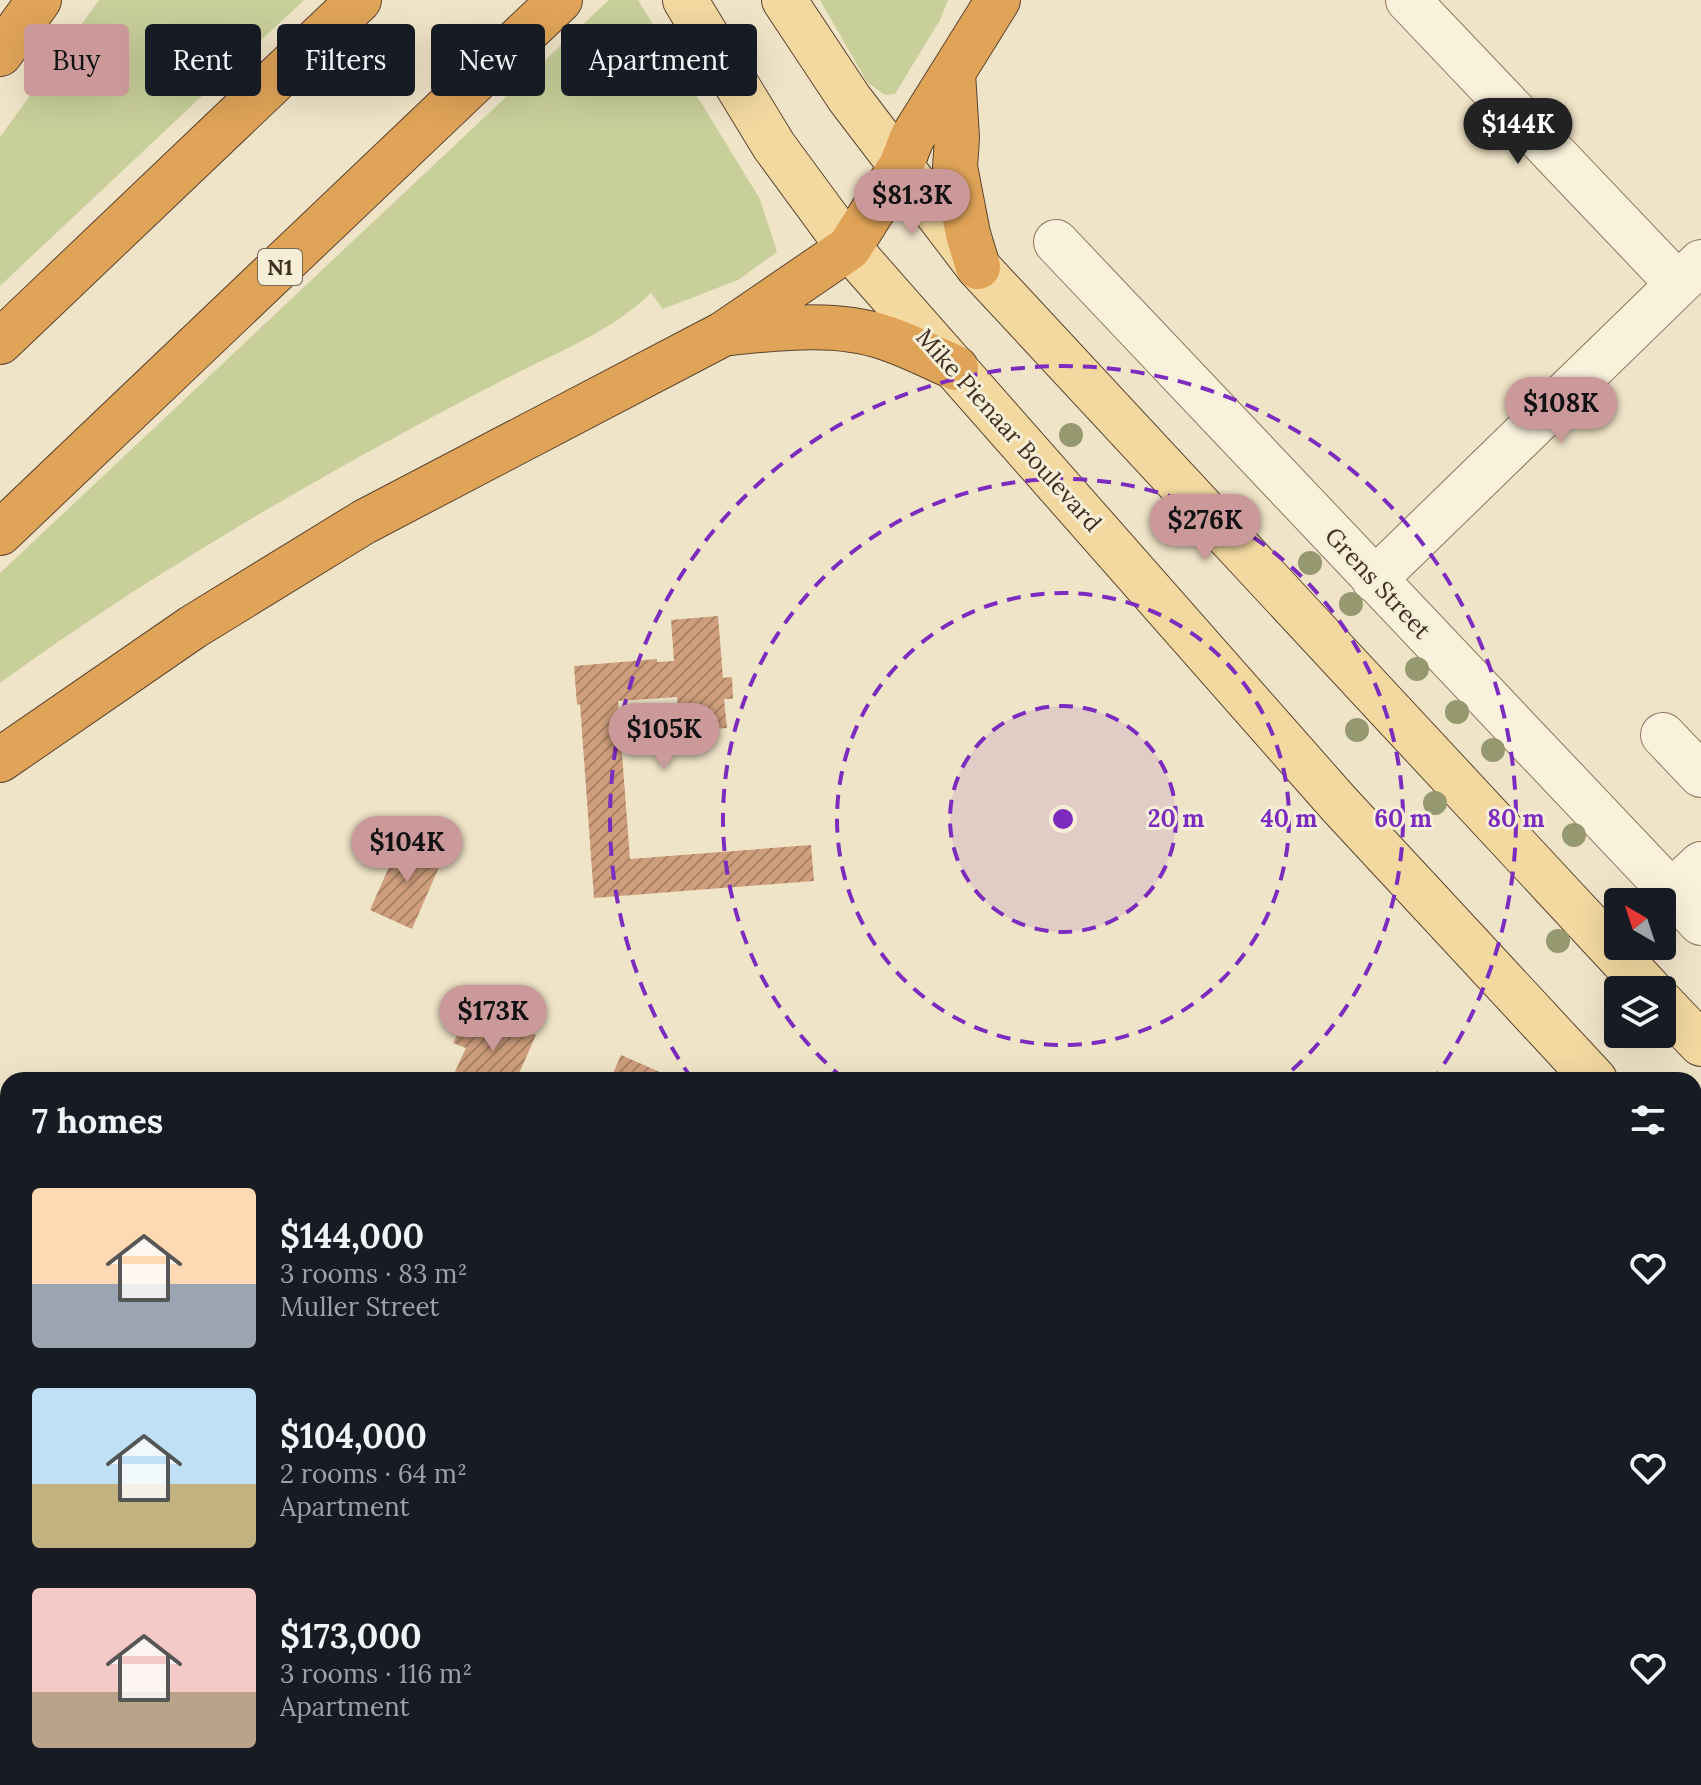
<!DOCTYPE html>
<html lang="en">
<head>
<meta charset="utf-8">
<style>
	:root { --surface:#171b24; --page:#20242c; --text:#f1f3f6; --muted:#9ea1a6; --accent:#cc999b }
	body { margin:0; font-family:Lora,serif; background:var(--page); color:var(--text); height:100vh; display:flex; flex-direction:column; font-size:30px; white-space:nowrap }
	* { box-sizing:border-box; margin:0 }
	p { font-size:26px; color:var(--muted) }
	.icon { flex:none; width:44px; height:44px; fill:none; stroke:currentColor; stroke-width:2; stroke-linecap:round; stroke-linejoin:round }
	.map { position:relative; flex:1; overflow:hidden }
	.details { position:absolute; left:0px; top:1072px; width:1702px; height:714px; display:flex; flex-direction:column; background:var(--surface); border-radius:24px 24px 0 0; box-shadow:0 8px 32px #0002 }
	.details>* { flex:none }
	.top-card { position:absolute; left:24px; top:24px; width:800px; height:72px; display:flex; gap:16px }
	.needle { width:52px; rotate:321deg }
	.tools { position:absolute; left:1604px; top:888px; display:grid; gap:16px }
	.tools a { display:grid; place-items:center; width:72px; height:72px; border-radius:8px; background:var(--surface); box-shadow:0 8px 32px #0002; font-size:40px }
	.price { position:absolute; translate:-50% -68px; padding:0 18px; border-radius:28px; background:var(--accent); color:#111; font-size:26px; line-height:52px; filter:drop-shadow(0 2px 4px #0008) }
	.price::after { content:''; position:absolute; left:50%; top:48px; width:24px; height:18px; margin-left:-12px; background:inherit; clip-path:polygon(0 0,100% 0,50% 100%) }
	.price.on { background:#222; color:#fff }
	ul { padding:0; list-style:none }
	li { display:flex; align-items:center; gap:24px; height:200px; padding:0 32px }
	li span { display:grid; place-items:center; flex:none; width:224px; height:160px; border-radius:8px; color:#555 }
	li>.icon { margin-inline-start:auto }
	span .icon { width:96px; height:96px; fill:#fffc; stroke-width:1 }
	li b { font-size:34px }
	h2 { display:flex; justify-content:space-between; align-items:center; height:96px; padding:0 32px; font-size:34px }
	.pill { padding:0 28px; border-radius:8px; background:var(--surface); box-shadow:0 8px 32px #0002; font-size:28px; line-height:72px }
	.pill.on { background:var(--accent); color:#111 }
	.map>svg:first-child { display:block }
	.grass { fill:#c9cf9b }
	.building { fill:url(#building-hatch) }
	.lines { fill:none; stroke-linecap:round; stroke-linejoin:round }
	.minor-casing { stroke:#8d765c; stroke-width:46 }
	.major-casing { stroke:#5b4430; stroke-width:46 }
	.highway-casing { stroke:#5b4430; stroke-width:46 }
	.minor { stroke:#faf1dc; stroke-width:44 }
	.major { stroke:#f3d9a0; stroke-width:44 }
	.highway { stroke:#e0a458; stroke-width:44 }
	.tree { fill:#96986f }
	.ring { fill:none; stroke:#7b2cbf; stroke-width:4; stroke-dasharray:14 10 }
	.labels { text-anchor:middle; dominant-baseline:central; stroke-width:6; stroke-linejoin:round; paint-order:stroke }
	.shield { fill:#f7eed8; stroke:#756857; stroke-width:2 }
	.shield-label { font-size:22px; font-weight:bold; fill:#3d2e20 }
	.street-label { font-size:24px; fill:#3d2e20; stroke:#f7eed8 }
	.centre { fill:#7b2cbf; stroke:#f7eed8; stroke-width:4 }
	.ring-label { font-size:24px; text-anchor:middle; font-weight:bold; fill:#7b2cbf; stroke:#f7eed8; stroke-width:6; stroke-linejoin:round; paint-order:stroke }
</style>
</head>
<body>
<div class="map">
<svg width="1701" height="1785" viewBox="0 0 1701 1785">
	<defs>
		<pattern id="building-hatch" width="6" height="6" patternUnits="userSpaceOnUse" patternTransform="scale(2)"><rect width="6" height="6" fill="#cf9f7d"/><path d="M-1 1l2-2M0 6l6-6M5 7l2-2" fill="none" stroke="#a98266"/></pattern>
	</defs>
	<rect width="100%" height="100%" fill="#f0e4c8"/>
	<!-- grass -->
	<path class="grass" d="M 99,0 L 304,0 L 0,286 L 0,137 Z
		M 609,0 L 638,0 L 760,199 L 777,252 L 738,280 L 663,309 L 651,293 C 614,329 567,348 521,371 C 485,389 449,408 414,427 C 271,504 131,588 0,683 L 0,573 Z
		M 820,0 L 948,0 L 940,20 L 895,94 L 885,95 L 867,82 Z"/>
	<!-- building -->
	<path class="building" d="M 718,616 L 723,678 L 732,677 L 733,699 L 724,699 L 727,728 L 680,731 L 677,697 L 618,701 L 630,859 L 811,845 L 814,881 L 594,898 L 580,704 L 577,705 L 574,666 L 657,659 L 657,662 L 674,661 L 671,620 Z
		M 401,840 L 443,858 L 412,929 L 370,910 Z
		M 497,1018 L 536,1035 L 516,1080 L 451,1080 L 466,1048 L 453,1043 L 460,1030 L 472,1034 L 474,1030 L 488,1036 Z
		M 621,1055 L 678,1080 L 610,1080 Z
		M 8,1696 L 8,1778 L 22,1778 L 18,1785 L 0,1785 L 0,1701 L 4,1703 Z
		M 1009,1778 L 1143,1778 L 1140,1785 L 1025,1785 Z
		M 1279,1778 L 1413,1778 L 1410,1785 L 1295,1785 Z
		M 1526,1778 L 1692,1778 L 1699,1781 L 1698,1785 L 1542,1785 Z"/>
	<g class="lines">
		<defs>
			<path id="minor" d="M 1408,0 L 1678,284
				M 1056,242 L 1701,923
				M 1374,580 L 1701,262
				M 1663,735 L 1701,775
				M 1671,892 L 1701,864
				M 4,1366 L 8,1368
				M 1694,1422 L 1700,1400 L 1700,1389
				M 1694,1489 L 1701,1503
				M 1694,1554 L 1701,1553
				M 1694,1620 L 1701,1620
				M 573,1778 L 591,1785
				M 46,1785 L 48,1778
				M 136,1785 L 140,1778
				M 653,1785 L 656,1778
				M 896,1785 L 910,1778"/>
			<path id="major" d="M 685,0 L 774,146 L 849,248 L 1339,804 L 1595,1080
				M 784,0 L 849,98 L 978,267 L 1650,990
				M 1662,1003 L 1701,1044
				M 1694,1187 L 1701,1194"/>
			<path id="highway" d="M 0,54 L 39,0
				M 953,73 L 957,138 L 955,167 L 968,234 L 978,267
				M 730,333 C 780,328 837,321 886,338 C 910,346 933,358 956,368
				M 0,342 L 359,0
				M 0,533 L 560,0
				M 0,760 L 193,627 L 364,522 L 723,334 L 849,248 L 901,166 L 912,138 L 998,0"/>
		</defs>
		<!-- minor casing -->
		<use href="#minor" class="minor-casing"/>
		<!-- major casing -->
		<use href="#major" class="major-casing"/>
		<!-- highway casing -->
		<use href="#highway" class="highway-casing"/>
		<!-- minor -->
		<use href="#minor" class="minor"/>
		<!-- major -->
		<use href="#major" class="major"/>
		<!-- highway -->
		<use href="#highway" class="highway"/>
	</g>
	<!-- trees -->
	<g class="tree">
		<circle cx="1071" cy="435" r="12"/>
		<circle cx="1310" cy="563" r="12"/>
		<circle cx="1351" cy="604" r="12"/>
		<circle cx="1417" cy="669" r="12"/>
		<circle cx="1457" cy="712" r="12"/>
		<circle cx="1357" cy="730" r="12"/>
		<circle cx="1493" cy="750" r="12"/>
		<circle cx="1435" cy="803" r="12"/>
		<circle cx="1574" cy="835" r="12"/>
		<circle cx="1558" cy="941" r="12"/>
	</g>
	<!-- distance rings -->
	<circle cx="1063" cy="819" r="113" fill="#7b2cbf" fill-opacity=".12"/>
	<g class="ring">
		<circle cx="1063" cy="819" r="113"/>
		<circle cx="1063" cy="819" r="226"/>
		<path d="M844 1079A340 340 0 1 1 1282 1079"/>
		<path d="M692 1079A453 453 0 1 1 1434 1079"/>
	</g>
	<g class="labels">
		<!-- shield labels -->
		<rect class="shield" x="258" y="249" width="44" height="36" rx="6"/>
		<g class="shield-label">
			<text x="280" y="267">N1</text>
		</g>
		<!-- street labels -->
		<g class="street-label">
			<text transform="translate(1009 430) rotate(48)">Mike Pienaar Boulevard</text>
			<text transform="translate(1378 583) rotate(47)">Grens Street</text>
		</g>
	</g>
	<circle cx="1063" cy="819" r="12" class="centre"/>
	<g class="ring-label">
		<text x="1176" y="827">20 m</text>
		<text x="1289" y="827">40 m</text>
		<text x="1403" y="827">60 m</text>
		<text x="1516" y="827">80 m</text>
	</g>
</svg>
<div class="tools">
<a><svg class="needle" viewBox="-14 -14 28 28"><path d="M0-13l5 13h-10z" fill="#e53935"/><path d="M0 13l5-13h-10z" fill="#9ea1a6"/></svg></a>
<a><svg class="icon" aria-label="layers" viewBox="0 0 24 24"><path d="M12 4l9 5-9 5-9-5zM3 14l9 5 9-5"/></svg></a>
</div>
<b class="price on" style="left:1518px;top:166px">$144K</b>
<b class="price" style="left:912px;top:237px">$81.3K</b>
<b class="price" style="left:1561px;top:445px">$108K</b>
<b class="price" style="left:1205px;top:562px">$276K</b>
<b class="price" style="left:664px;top:771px">$105K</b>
<b class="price" style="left:407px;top:884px">$104K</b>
<b class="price" style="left:493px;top:1053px">$173K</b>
<div class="top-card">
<a class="pill on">Buy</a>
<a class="pill">Rent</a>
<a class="pill">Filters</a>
<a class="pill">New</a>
<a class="pill">Apartment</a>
</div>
<section class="details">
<h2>7 homes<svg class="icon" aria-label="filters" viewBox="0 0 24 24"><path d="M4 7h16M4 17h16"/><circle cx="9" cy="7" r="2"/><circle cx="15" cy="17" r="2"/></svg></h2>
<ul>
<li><span style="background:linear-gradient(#ffd9b3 60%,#9aa5b1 0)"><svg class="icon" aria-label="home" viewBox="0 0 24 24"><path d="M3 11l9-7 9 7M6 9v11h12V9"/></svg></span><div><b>$144,000</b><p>3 rooms · 83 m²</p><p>Muller Street</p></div><svg class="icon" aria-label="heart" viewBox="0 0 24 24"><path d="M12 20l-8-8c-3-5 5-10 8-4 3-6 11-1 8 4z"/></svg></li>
<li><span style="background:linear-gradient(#bfe0f5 60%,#c2b280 0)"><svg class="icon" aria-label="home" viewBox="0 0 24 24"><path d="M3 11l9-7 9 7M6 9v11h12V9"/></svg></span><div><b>$104,000</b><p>2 rooms · 64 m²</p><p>Apartment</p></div><svg class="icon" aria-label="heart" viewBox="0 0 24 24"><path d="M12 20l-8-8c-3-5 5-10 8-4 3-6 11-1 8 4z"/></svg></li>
<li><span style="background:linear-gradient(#f6c9c9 65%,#b9a48a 0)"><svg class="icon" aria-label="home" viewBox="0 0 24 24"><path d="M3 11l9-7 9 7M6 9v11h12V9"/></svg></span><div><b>$173,000</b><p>3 rooms · 116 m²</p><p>Apartment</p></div><svg class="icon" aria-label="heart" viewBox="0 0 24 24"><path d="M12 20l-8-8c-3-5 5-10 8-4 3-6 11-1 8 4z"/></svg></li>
</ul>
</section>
</div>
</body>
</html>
